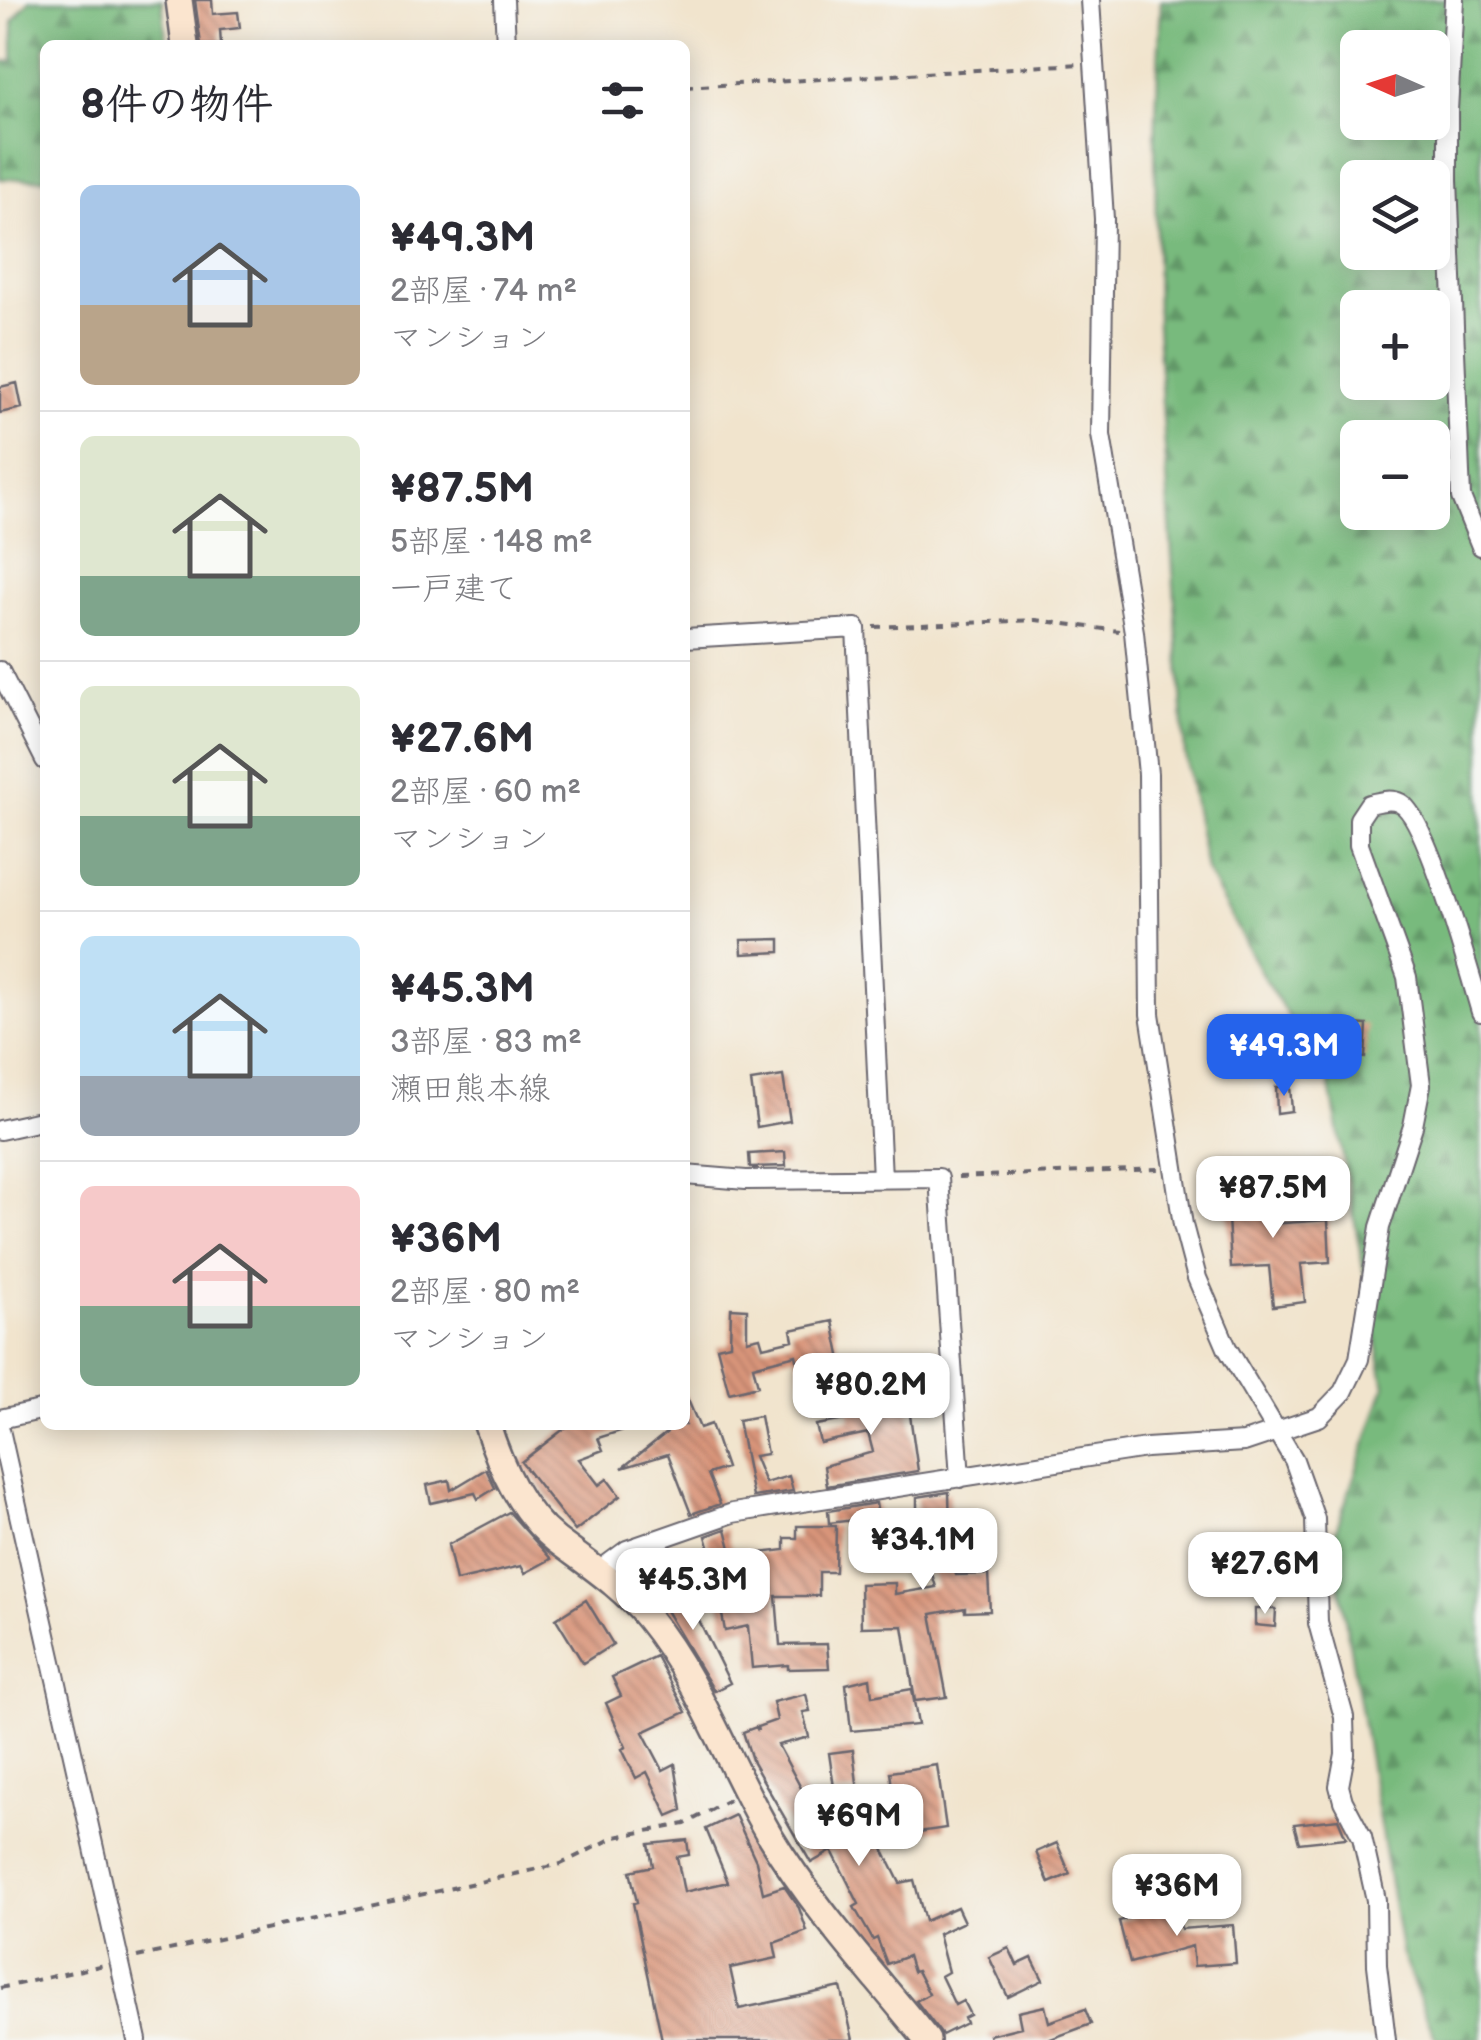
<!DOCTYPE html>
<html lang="ja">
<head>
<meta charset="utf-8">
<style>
	:root { --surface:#fff; --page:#f7f7f7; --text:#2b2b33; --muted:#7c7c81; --line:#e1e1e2; --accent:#2563eb }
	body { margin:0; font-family:"Balsamiq Sans","Klee One",sans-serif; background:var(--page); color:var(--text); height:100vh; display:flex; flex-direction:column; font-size:38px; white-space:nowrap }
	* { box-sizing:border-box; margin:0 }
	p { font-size:32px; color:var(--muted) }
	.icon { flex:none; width:55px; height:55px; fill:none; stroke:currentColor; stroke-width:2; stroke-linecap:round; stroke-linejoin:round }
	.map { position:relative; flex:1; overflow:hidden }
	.drawer { position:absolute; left:40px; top:40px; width:650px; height:1390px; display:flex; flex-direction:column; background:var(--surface); border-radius:15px; box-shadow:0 5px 25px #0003 }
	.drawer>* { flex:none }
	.needle { width:65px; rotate:273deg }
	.buttons { position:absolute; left:1340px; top:30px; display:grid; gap:20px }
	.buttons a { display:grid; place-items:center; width:110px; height:110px; border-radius:15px; background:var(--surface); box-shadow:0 5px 25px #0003; font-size:50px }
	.price { position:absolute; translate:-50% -85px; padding:0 22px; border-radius:20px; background:#fff; color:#222; font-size:32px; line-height:65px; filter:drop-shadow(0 2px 5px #0008) }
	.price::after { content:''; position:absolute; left:50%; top:60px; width:30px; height:22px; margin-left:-15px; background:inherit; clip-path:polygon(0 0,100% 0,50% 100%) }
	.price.on { background:var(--accent); color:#fff }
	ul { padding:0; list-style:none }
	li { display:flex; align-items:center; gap:30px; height:250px; padding:0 40px }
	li+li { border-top:2px solid var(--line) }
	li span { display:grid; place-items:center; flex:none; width:280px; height:200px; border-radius:15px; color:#555 }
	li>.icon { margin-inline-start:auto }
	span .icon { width:120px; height:120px; fill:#fffc; stroke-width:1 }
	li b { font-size:42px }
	h2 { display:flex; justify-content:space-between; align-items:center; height:120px; padding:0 40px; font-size:42px }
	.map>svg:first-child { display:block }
	.forest { fill:url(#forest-firs); stroke:#4d6e5c; stroke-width:2.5; fill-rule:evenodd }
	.building { fill:url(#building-back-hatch) }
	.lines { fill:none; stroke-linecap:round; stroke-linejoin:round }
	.minor-casing { stroke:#6a666e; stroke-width:22 }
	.secondary-casing { stroke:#6a666e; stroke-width:30 }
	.path { stroke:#6a666e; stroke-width:4; stroke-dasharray:8 8; stroke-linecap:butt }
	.minor { stroke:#fff; stroke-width:18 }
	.secondary { stroke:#fbe5cf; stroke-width:25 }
</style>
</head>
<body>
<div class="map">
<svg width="1481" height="2040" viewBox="0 0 1481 2040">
	<defs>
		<pattern id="forest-firs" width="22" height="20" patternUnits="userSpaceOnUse" patternTransform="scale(2.5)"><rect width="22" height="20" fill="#78ba7d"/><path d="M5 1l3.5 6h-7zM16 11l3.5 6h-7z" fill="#629768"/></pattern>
		<pattern id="building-back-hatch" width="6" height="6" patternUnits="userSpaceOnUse" patternTransform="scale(2.5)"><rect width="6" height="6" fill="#d9957a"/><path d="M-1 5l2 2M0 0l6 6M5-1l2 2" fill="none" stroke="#b07965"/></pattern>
	</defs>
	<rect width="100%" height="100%" fill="#f6f6f2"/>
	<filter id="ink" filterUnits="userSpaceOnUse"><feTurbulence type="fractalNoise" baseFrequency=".01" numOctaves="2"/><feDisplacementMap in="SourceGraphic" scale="20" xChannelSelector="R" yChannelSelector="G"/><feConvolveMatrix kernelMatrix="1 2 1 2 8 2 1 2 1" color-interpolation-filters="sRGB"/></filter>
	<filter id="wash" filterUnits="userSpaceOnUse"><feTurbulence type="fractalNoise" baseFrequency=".0048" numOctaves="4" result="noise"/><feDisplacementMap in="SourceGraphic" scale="40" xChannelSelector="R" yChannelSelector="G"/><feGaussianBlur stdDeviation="2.25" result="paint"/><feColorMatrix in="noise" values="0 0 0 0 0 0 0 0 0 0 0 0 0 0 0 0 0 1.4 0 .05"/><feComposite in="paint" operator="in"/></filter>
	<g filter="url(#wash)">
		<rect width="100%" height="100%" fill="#f1e4cd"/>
		<!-- forest -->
		<path class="forest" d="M 30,0 L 162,0 L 167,45 L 45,45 L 45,179 L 0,179 L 0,62 L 13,61 L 13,20 Z
			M 1161,0 L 1481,0 L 1481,2040 L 1436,2040 L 1402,1955 L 1332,1541 L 1385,1387 L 1329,1080 L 1265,980 L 1206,870 L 1185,754 L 1157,326 L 1155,140 ZM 1358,48 L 1432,48 L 1432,122 L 1358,122 ZM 1358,178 L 1432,178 L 1432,252 L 1358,252 ZM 1358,308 L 1432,308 L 1432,382 L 1358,382 ZM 1358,438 L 1432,438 L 1432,512 L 1358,512 Z"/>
		<g id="blocks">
			<!-- building -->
			<path class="building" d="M 195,0 L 212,0 L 213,14 L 238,12 L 240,28 L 220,30 L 221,45 L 201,45 Z
				M 17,383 L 22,408 L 0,413 L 0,387 Z
				M 780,939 L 780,952 L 742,954 L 741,940 Z
				M 1352,1024 L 1367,1025 L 1365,1058 L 1350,1057 Z
				M 783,1076 L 790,1121 L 757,1127 L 751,1081 Z
				M 1290,1086 L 1292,1111 L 1277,1113 L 1276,1087 Z
				M 785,1152 L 786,1166 L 750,1167 L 749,1154 Z
				M 1269,1181 L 1271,1224 L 1328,1220 L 1330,1262 L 1301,1264 L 1305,1302 L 1273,1306 L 1269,1266 L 1231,1268 L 1226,1184 Z
				M 731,1308 L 747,1309 L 747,1340 L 760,1337 L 763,1347 L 793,1340 L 791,1330 L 833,1321 L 843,1370 L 801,1378 L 796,1355 L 753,1366 L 758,1386 L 729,1393 L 717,1347 L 730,1344 Z
				M 866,1373 L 875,1413 L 909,1408 L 918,1471 L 827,1486 L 824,1466 L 873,1452 L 868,1433 L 820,1443 L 816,1425 L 851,1419 L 843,1378 Z
				M 685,1393 L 700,1428 L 711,1424 L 726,1468 L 708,1474 L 720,1504 L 691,1514 L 668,1454 L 622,1468 L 676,1425 L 685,1425 Z
				M 760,1416 L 767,1454 L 754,1456 L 765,1483 L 789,1476 L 793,1491 L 753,1497 L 738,1420 Z
				M 569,1425 L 629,1425 L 630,1428 L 598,1438 L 603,1450 L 579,1459 L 599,1485 L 607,1479 L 620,1496 L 575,1531 L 521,1462 Z
				M 486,1469 L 495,1488 L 478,1499 L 475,1493 L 431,1503 L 427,1485 L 449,1480 L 451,1490 Z
				M 949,1492 L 950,1531 L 943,1531 L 956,1575 L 988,1574 L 990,1611 L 965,1612 L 965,1608 L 931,1614 L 947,1697 L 915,1701 L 903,1626 L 861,1627 L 860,1584 L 895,1583 L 895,1594 L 936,1587 L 921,1539 L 872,1542 L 871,1522 L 917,1519 L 917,1497 Z
				M 876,1503 L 878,1517 L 829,1523 L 828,1511 Z
				M 509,1512 L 551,1559 L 525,1573 L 521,1566 L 456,1581 L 448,1545 Z
				M 797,1526 L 836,1526 L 835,1572 L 819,1572 L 819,1596 L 776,1596 L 780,1645 L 827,1644 L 829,1668 L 788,1669 L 788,1665 L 752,1668 L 748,1626 L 725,1631 L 717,1587 L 720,1586 L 706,1536 L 726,1529 L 733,1556 L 785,1550 L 785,1538 L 797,1538 Z
				M 679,1580 L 730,1683 L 714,1691 L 655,1592 Z
				M 586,1600 L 613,1644 L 583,1663 L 556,1619 Z
				M 1255,1609 L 1276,1609 L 1275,1627 L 1255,1625 Z
				M 656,1656 L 686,1712 L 643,1732 L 663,1770 L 675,1764 L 682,1810 L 668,1816 L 647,1772 L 636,1778 L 622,1749 L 626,1747 L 606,1703 L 621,1696 L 612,1677 Z
				M 870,1678 L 872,1696 L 912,1689 L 918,1725 L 851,1731 L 846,1684 Z
				M 806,1694 L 810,1711 L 803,1712 L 809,1737 L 778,1745 L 816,1816 L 829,1808 L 854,1848 L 877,1837 L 900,1883 L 914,1880 L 925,1921 L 957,1907 L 964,1922 L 938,1934 L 948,1972 L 941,1976 L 955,2005 L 963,2001 L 970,2015 L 964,2018 L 966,2023 L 942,2035 L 916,2001 L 929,1994 L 917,1971 L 913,1972 L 908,1956 L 887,1964 L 877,1938 L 873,1940 L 854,1907 L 859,1904 L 832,1851 L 811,1863 L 753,1763 L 743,1732 L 756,1727 L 758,1731 L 757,1727 L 777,1720 L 773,1702 Z
				M 853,1750 L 858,1791 L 835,1794 L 829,1753 Z
				M 937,1765 L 946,1828 L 898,1835 L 890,1772 Z
				M 735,1815 L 756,1861 L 763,1893 L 784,1886 L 799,1908 L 807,1931 L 774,1943 L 777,1958 L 730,1968 L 739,2009 L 841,1987 L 853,2040 L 662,2040 L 633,1903 L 637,1902 L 630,1871 L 653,1866 L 649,1844 L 687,1840 L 689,1855 L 677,1857 L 684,1892 L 728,1882 L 706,1829 Z
				M 1338,1819 L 1346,1838 L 1299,1843 L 1294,1824 Z
				M 1057,1843 L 1070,1874 L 1049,1883 L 1036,1852 Z
				M 1168,1907 L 1173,1926 L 1180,1924 L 1181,1929 L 1233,1925 L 1236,1963 L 1194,1966 L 1192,1946 L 1130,1963 L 1119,1921 Z
				M 1009,1948 L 1017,1965 L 1032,1958 L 1043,1980 L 1008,1997 L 989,1957 Z
				M 1045,2006 L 1049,2022 L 1085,2009 L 1091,2024 L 1048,2040 L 990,2040 L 989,2035 L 1021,2027 L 1018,2012 Z"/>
		</g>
	</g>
	<g filter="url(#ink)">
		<use href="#blocks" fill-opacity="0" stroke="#6a666e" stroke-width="2.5"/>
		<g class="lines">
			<defs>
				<path id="minor" d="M 504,0 L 506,45
					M 1090,0 L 1104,219 L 1101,435 L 1134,632 L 1148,774 L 1150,1014 L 1183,1225 L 1197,1278 L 1227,1348 L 1294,1460 L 1315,1519 L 1318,1623 L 1344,1717 L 1345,1754 L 1339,1786 L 1343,1801 L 1362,1837 L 1376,1900 L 1377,1965 L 1386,2040
					M 1454,0 L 1448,111 L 1448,180 L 1461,497 L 1481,546
					M 685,638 L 856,628 L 882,1178
					M 0,671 L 45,760
					M 0,1130 L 45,1120
					M 685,1175 L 746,1180 L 939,1178 L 960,1478
					M 0,1419 L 45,1409
					M 0,1430 L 137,2040
					M 600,1570 L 627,1550 L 733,1513 L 1146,1448 L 1244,1442 L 1319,1417 L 1343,1392 L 1359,1359 L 1380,1227 L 1413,1126 L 1421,1085 L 1407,977 L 1359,845 L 1359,819 L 1369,804 C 1379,802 1390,798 1400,803 C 1426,815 1471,978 1481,1012"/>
				<path id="secondary" d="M 179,0 L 185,45
					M 487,1425 C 501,1468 520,1511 556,1540 C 589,1565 622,1586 648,1618 C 701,1683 728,1765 770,1836 C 814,1909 874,1974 927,2040"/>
			</defs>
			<!-- minor casing -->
			<use href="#minor" class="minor-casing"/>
			<!-- secondary casing -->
			<use href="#secondary" class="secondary-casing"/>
			<!-- path -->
			<path class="path" d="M 685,87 L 1080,64
				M 874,627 L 1036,620 L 1119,631
				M 958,1177 L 1158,1169
				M 137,1957 L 561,1864 L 615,1837 L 685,1824 L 729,1800
				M 0,1988 L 104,1965"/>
			<!-- minor -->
			<use href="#minor" class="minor"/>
			<!-- secondary -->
			<use href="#secondary" class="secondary"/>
		</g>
	</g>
</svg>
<div class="buttons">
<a><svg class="needle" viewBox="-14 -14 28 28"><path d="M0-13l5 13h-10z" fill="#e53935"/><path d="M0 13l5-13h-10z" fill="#7c7c81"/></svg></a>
<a><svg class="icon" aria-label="layers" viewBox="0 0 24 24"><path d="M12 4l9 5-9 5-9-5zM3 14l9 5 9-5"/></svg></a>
<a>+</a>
<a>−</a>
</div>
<b class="price on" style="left:1284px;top:1099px">¥49.3M</b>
<b class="price" style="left:1273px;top:1241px">¥87.5M</b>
<b class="price" style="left:871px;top:1438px">¥80.2M</b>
<b class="price" style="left:923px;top:1593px">¥34.1M</b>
<b class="price" style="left:1265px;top:1617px">¥27.6M</b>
<b class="price" style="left:693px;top:1633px">¥45.3M</b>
<b class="price" style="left:859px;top:1869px">¥69M</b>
<b class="price" style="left:1177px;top:1939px">¥36M</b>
<section class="drawer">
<h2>8件の物件<svg class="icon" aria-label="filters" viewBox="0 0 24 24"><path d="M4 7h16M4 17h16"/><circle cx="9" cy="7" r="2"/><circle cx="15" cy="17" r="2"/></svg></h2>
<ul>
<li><span style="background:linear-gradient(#a9c7e8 60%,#b9a48a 0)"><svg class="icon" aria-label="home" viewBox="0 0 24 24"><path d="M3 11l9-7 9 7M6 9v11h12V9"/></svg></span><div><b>¥49.3M</b><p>2部屋 · 74 m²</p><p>マンション</p></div></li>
<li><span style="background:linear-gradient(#dfe7d0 70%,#7fa58c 0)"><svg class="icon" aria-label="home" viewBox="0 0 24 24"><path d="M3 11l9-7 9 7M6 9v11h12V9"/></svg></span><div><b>¥87.5M</b><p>5部屋 · 148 m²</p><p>一戸建て</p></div></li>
<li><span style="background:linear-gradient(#dfe7d0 65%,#7fa58c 0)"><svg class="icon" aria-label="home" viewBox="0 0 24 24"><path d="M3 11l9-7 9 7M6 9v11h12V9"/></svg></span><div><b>¥27.6M</b><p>2部屋 · 60 m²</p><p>マンション</p></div></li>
<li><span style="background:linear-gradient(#bfe0f5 70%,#9aa5b1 0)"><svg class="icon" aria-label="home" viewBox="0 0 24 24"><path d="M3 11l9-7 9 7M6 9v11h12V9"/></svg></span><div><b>¥45.3M</b><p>3部屋 · 83 m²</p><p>瀬田熊本線</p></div></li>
<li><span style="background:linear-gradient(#f6c9c9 60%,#7fa58c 0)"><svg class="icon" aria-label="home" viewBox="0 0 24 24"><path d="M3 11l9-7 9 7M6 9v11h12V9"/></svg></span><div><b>¥36M</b><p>2部屋 · 80 m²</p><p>マンション</p></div></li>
</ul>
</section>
</div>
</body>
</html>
